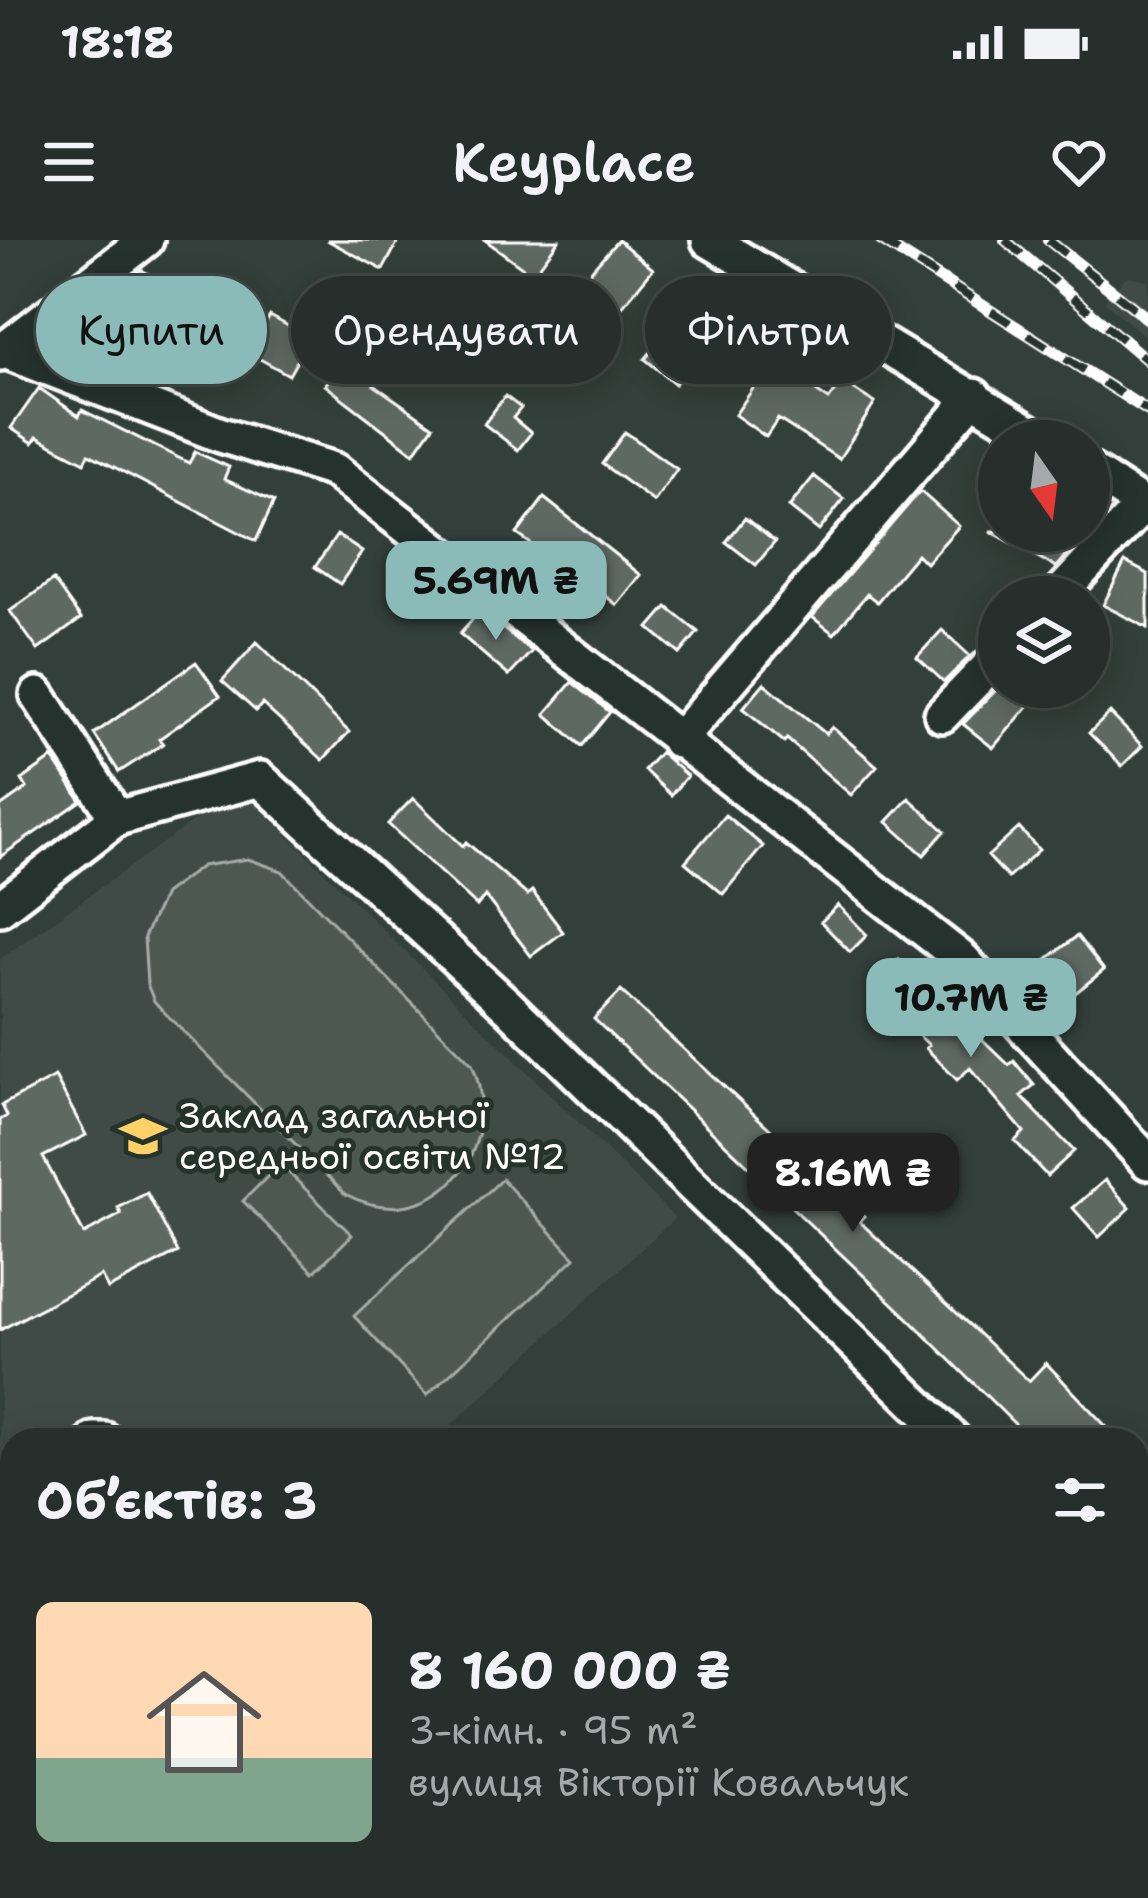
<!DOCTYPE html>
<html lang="uk">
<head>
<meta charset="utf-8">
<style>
	:root { --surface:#262f2c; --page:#2e3734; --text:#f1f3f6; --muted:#a4a9a9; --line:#424a48; --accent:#8bbbb9 }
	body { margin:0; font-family:"Shantell Sans",sans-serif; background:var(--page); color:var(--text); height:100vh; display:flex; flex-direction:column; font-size:45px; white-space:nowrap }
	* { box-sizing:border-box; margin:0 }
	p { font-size:39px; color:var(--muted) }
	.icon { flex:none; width:66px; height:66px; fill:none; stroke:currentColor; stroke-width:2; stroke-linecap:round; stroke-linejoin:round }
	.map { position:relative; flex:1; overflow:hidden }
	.panel { position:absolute; left:0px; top:1188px; width:1149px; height:471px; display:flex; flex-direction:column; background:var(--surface); border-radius:36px 36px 0 0; box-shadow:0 6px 30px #0003,0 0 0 3px var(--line) }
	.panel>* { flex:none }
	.top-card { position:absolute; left:36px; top:36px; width:1077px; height:108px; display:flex; gap:24px }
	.needle { width:78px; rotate:166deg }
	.fabs { position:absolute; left:978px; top:180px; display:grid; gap:24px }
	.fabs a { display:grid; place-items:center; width:132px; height:132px; border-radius:50%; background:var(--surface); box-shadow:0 6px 30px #0003,0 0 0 3px var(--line); font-size:60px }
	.price { position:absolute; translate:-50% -102px; padding:0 27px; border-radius:24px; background:var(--accent); color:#111; font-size:39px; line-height:78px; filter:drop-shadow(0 3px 6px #0008) }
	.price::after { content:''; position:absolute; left:50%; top:72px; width:36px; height:27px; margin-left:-18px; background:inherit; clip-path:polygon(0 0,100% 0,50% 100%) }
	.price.on { background:#222; color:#fff }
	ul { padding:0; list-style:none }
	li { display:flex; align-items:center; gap:36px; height:300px; padding:0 36px }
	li+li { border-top:3px solid var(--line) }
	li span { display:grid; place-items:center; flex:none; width:336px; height:240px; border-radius:18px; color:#555 }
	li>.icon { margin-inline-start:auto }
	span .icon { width:144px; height:144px; fill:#fffc; stroke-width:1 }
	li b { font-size:51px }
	h2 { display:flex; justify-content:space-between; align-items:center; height:144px; padding:0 36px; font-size:51px }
	.tag { padding:0 42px; border-radius:54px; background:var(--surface); box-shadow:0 6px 30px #0003,0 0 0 3px var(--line); font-size:42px; line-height:108px }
	.tag.on { background:var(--accent); color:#111 }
	.status { display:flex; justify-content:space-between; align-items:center; height:84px; padding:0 60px; background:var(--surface); direction:ltr }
	.status svg { height:33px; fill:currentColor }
	header { display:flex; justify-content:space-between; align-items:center; height:156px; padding:0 36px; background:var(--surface); font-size:54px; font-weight:600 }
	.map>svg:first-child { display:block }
	.built { fill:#404c47; fill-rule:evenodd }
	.green { fill:#4d5853; stroke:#a6aca9; stroke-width:3 }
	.building { fill:#5f6964; stroke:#fff; stroke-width:3 }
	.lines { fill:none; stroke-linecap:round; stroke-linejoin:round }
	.minor-casing { stroke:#fff; stroke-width:42 }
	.minor { stroke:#26332d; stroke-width:33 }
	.rail-casing { stroke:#fff; stroke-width:12 }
	.rail { stroke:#26332d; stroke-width:8; stroke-dasharray:22; stroke-linecap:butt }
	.labels { text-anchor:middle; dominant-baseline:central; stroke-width:10; stroke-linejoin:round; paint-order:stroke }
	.poi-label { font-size:36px; fill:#fff; stroke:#26332d; text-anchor:start }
</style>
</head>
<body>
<div class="status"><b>18:18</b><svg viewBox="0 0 49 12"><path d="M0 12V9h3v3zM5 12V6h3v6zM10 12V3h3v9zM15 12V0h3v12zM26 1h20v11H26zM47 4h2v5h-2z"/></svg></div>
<header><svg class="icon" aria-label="menu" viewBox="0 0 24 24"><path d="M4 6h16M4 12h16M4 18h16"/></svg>Keyplace<svg class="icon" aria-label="heart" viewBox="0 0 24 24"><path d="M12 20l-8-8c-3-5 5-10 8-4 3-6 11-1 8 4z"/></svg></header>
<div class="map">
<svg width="1148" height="1658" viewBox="0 0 1148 1658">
	<rect width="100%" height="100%" fill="#333f3a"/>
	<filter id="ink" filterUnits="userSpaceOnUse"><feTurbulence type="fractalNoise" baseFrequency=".00833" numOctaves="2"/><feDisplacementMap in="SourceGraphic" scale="24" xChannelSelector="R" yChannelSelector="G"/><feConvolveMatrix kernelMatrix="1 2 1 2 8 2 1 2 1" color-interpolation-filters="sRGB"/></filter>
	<g filter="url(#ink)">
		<!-- built -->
		<path class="built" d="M 1127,36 L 1148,40 L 1148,99 L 1104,61 Z
			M 253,561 L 675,978 L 435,1200 L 12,1200 L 12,1437 L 0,1414 L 0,719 L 209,570 ZM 232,619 L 484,872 L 472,918 L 439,951 L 410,963 L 345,954 L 154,761 L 187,633 Z"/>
		<!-- green -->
		<path class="green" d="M 248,619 L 282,631 L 472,824 C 508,910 433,1000 345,954 L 166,774 L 154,761 L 147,744 L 144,697 L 164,654 L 202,626 Z
			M 280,924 L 352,995 L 314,1032 L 243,961 Z
			M 502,939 L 575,1018 L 427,1155 L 354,1076 Z"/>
		<!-- building -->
		<path class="building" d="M 327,0 L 399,0 L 383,30 Z
			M 485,0 L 559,0 L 533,35 Z
			M 618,0 L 653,29 L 616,74 L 579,44 Z
			M 141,30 L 182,50 L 165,85 L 120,63 L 132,37 Z
			M 470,40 L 508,70 L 479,105 L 442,75 Z
			M 270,76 L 310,98 L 289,135 L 249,113 Z
			M 679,78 L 709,103 L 675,144 L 645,119 Z
			M 353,108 L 384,130 L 374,145 L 433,186 L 414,213 L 325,145 Z
			M 772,121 L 829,160 L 842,142 L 875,163 L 839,219 L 778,179 L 766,197 L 735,175 Z
			M 39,148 L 79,176 L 82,170 L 189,223 L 195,212 L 229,227 L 224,239 L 274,262 L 256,301 L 89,214 L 85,222 L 37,197 L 33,203 L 11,188 Z
			M 505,156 L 521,168 L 513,178 L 531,193 L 518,210 L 484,184 Z
			M 625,192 L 677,229 L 654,262 L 602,224 Z
			M 814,236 L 844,259 L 819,291 L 789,267 Z
			M 920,251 L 959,286 L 926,323 L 917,314 L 877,362 L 867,354 L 834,394 L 812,377 Z
			M 544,258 L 641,335 L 617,365 L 551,314 L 549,317 L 517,294 Z
			M 745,278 L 775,302 L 756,325 L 726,302 Z
			M 990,291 L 1068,291 L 1080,298 L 1056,327 Z
			M 337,295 L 362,312 L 340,344 L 315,327 Z
			M 1125,322 L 1148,334 L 1148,388 L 1103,365 Z
			M 53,340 L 81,379 L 38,410 L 10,371 Z
			M 667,367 L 698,392 L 680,414 L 649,388 Z
			M 480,371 L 532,411 L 509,436 L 460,394 Z
			M 942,390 L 970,416 L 944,442 L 917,417 Z
			M 257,402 L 349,492 L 323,520 L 262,464 L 256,471 L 222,441 Z
			M 196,422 L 220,456 L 159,499 L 163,504 L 119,532 L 94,494 Z
			M 572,442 L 610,472 L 582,506 L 545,474 Z
			M 764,443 L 826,494 L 832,487 L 877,526 L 851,555 L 787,499 L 784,502 L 743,468 Z
			M 999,447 L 1044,447 L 993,508 L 963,484 Z
			M 1110,473 L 1142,506 L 1122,526 L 1089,493 Z
			M 660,512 L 687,536 L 671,555 L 644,530 Z
			M 53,518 L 81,561 L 0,617 L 0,567 L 27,548 L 22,540 Z
			M 413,558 L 463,606 L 466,602 L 527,655 L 532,651 L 563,692 L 531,716 L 485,656 L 477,666 L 388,584 Z
			M 909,558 L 945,591 L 924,615 L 887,582 Z
			M 725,575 L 763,606 L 723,654 L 685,622 Z
			M 1019,588 L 1039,610 L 1008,638 L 988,616 Z
			M 838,665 L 867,695 L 850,712 L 821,682 Z
			M 1077,696 L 1104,730 L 1074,754 L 1047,719 Z
			M 899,719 L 1009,825 L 1014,821 L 1034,845 L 1021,856 L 1074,911 L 1047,936 L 1015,901 L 1024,892 L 970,828 L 957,840 L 926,808 L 929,805 L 870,750 Z
			M 621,751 L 864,976 L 859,981 L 1029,1141 L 1046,1123 L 1119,1200 L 1031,1200 L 904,1074 L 594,779 Z
			M 55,837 L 86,895 L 43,917 L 84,994 L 121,974 L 118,968 L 147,953 L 178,1012 L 108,1049 L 101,1036 L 0,1090 L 0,880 L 7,876 L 2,865 Z
			M 1105,940 L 1130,968 L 1099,997 L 1073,968 Z"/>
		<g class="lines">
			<defs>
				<path id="minor" d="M 709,0 L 1044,201
					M 0,109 L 221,195 L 334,230 L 962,719 L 1148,922
					M 0,113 L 146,0
					M 1089,230 L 1148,268
					M 1057,357 L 1143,265
					M 38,455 L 117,578
					M 942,475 L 999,416
					M 678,501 L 974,156
					M 0,668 L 117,578 L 260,539 L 509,767 L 954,1200
					M 94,1200 L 105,1200
					M 0,1248 L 12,1241
					M 0,1496 L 12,1521
					M 1137,1616 L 1148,1606
					M 75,1647 L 81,1658
					M 1037,1647 L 1046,1658
					M 704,1658 L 749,1647
					M 1088,1658 L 1101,1647"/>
			</defs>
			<!-- minor casing -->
			<use href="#minor" class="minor-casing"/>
			<!-- minor -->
			<use href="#minor" class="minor"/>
			<defs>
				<path id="rail" d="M 880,0 L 1148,171
					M 1005,0 L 1148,121
					M 1048,0 L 1148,79"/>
			</defs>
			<!-- rail casing -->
			<use href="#rail" class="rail-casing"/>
			<!-- rail -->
			<use href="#rail" class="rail"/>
		</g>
	</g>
	<!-- icons -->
	<defs>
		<symbol id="school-bare" viewBox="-9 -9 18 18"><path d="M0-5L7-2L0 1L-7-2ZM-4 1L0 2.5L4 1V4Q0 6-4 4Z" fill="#ffd166" stroke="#26332d" stroke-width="2.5" paint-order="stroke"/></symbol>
	</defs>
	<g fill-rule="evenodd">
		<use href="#school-bare" x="110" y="863" width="66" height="66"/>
	</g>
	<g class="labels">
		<!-- poi labels -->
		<g class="poi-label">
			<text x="179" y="875">Заклад загальної<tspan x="179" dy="41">середньої освіти №12</tspan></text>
		</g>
	</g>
</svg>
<div class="fabs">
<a><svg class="needle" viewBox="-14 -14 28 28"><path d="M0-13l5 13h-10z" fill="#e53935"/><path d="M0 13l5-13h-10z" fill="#a4a9a9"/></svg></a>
<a><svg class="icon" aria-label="layers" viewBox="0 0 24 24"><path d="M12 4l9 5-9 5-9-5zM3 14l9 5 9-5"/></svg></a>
</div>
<b class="price" style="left:496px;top:403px">5.69M ₴</b>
<b class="price" style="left:971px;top:820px">10.7M ₴</b>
<b class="price on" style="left:853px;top:995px">8.16M ₴</b>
<div class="top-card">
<a class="tag on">Купити</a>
<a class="tag">Орендувати</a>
<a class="tag">Фільтри</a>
</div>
<section class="panel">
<h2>Об’єктів: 3<svg class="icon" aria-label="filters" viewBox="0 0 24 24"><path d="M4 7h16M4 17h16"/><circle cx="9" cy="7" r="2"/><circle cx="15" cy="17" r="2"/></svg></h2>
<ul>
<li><span style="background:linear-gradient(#ffd9b3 65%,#7fa58c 0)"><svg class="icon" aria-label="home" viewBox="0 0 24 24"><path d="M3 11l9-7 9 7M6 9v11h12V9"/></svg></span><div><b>8 160 000 ₴</b><p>3-кімн. · 95 m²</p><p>вулиця Вікторії Ковальчук</p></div></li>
</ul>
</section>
</div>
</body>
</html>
